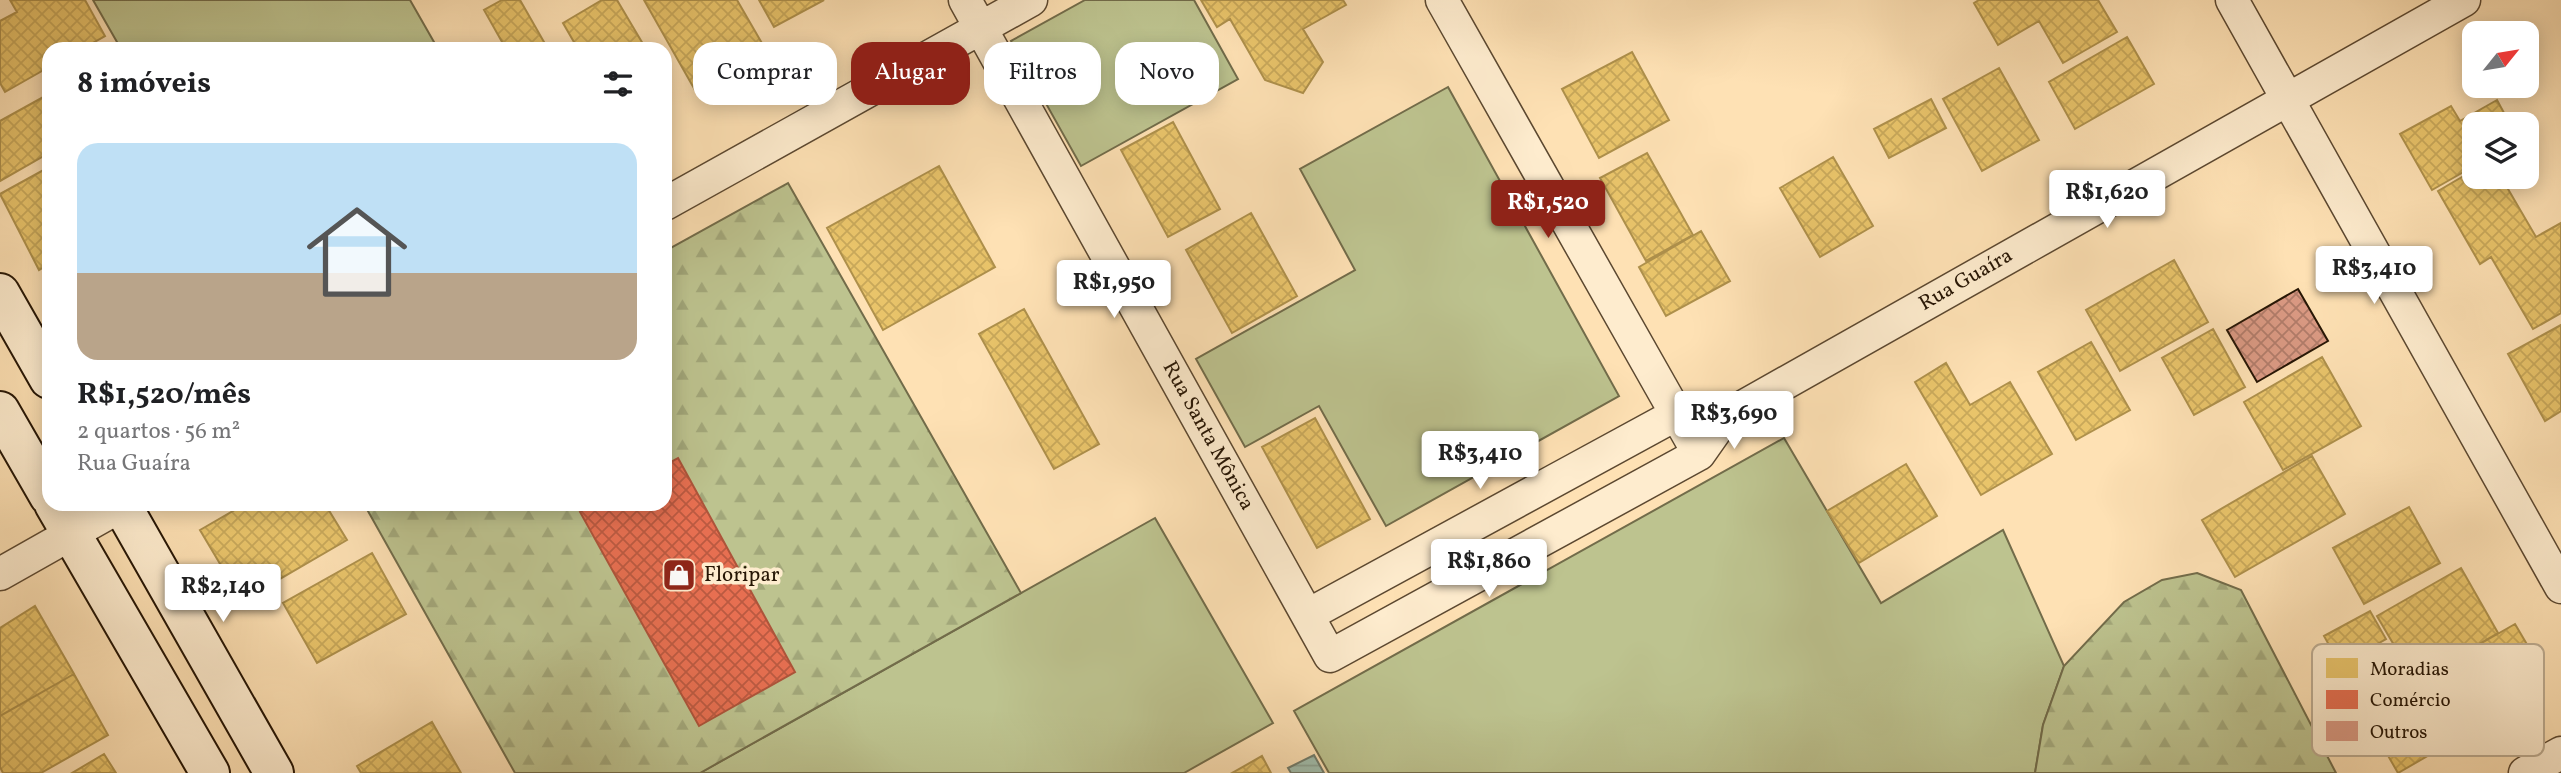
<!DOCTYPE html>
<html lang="pt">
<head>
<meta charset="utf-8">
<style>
	:root { --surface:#fff; --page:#f6f6f6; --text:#202124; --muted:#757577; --accent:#8f2418 }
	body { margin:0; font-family:Vollkorn,serif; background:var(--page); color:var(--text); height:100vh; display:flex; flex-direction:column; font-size:26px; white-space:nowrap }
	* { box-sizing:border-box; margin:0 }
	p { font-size:23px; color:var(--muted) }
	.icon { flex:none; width:38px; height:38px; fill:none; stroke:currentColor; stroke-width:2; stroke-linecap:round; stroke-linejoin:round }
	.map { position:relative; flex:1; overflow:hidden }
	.side { position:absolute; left:42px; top:42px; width:630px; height:469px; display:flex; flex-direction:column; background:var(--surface); border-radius:21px; box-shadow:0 4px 18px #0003 }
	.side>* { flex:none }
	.guide { position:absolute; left:693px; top:42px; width:665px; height:63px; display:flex; gap:14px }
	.needle { width:46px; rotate:60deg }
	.controls { position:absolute; left:2462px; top:21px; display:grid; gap:14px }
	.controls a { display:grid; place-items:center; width:77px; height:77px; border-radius:14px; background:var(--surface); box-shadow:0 4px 18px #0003; font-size:35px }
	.price { position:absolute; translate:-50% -60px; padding:0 16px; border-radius:7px; background:#fff; color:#222; font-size:23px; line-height:46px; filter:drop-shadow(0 2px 4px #0008) }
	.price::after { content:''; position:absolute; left:50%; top:42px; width:21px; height:16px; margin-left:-10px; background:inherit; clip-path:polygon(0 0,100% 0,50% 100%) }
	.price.active { background:var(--accent); color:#fff }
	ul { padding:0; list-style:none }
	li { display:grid; align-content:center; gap:14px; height:371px; padding:0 35px }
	li span { display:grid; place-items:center; height:217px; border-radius:21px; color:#555 }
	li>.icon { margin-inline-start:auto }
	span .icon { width:126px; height:126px; fill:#fffc; stroke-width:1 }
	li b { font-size:30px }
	h2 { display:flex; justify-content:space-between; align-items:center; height:84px; padding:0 35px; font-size:30px }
	.pill { padding:0 24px; border-radius:21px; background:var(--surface); box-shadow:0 4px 18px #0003; font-size:24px; line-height:63px }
	.pill.active { background:var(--accent); color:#fff }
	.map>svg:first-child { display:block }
	.grass { fill:#bdc38f; stroke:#726c4a; stroke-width:2 }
	.forest { fill:url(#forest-firs); stroke:#726c4a; stroke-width:2 }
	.water { fill:url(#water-rules); stroke:#6f7a6a; stroke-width:2 }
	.homes { fill:url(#homes-cross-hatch); stroke:#ae904b; stroke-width:2 }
	.shops { fill:url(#shops-cross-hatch); stroke:#ad543a; stroke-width:2 }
	.building { fill:url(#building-cross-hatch); stroke:#261504; stroke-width:2 }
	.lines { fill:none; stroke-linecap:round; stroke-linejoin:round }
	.street-casing { stroke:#5c4830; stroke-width:35 }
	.secondary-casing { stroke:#261504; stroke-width:42 }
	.street { stroke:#feecce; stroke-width:32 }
	.secondary { stroke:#feecce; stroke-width:38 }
	.labels { text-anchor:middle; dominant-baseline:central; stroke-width:7; stroke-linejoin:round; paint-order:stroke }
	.street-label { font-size:21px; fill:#261504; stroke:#feecce }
	.poi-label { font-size:21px; fill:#261504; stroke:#feecce; text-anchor:start }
	.key { fill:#feecce; stroke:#bdac91; stroke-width:2 }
	.key-label { font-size:19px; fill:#261504 }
</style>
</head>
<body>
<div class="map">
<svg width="2561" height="773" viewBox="0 0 2561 773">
	<defs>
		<pattern id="forest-firs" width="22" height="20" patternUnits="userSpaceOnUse" patternTransform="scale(1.75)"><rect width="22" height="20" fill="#bdc38f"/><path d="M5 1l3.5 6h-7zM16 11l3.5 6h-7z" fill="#a2a77a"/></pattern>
		<pattern id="water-rules" width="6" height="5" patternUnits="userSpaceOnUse" patternTransform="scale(1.75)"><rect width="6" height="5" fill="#a0beae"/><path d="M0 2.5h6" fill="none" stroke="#8aa294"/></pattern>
		<pattern id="homes-cross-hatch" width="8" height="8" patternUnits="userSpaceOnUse" patternTransform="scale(1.75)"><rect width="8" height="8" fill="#e9c46a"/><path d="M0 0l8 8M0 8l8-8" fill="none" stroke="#c8a85a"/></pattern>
		<pattern id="shops-cross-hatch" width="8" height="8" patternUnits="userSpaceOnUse" patternTransform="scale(1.75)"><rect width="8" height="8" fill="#e76f51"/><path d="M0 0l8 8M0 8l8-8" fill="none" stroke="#bb5a41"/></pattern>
		<pattern id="building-cross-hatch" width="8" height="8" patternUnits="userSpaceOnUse" patternTransform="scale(1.75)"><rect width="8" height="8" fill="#db9a84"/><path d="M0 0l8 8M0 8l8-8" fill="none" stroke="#b17c6a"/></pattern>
	</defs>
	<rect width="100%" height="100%" fill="#fee1b4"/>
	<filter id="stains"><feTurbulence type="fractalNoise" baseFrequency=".00286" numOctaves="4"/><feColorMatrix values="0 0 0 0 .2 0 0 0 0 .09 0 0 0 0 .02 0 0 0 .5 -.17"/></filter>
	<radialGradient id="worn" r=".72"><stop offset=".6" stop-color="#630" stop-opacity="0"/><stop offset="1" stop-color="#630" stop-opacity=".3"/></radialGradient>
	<!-- grass -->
	<path class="grass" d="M 93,0 L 410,0 L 438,49 L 121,49 Z
		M 1085,0 L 1194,0 L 1238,79 L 1081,166 L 1011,41 Z
		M 1448,87 L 1619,396 L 1386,526 L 1319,406 L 1245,447 L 1196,359 L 1355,270 L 1300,169 Z
		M 1784,438 L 1881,603 L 2003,530 L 2064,666 L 2043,725 L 2035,773 L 1329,773 L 1294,711 Z
		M 1155,518 L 1273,723 L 1184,773 L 700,773 Z"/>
	<!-- forest -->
	<path class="forest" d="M 788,183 L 1021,593 L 700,773 L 515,773 L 364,504 L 665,504 L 665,251 Z
		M 2197,573 L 2241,590 L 2336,773 L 2035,773 L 2043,725 L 2064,666 L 2124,602 L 2162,580 Z"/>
	<!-- water -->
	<path class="water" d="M 1314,755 L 1324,773 L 1291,773 L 1288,768 Z"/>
	<!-- homes -->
	<path class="homes" d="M 10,0 L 85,0 L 105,36 L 82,49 L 49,49 L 49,67 L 5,92 L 0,83 L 0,21 L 17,12 Z
		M 502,0 L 520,0 L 548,49 L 506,49 L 484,10 Z
		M 602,0 L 617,0 L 646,49 L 578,49 L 563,23 Z
		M 644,0 L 737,0 L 767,52 L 696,92 Z
		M 759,0 L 824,0 L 774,27 Z
		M 1201,0 L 1343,0 L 1346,5 L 1303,29 L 1323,62 L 1303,93 L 1265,80 L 1230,19 L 1217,27 Z
		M 1979,0 L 2098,0 L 2117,32 L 2063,63 L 2039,21 L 1998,45 L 1974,3 Z
		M 2127,37 L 2154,84 L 2075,129 L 2049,82 Z
		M 1632,52 L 1669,120 L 1599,158 L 1562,89 Z
		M 1999,68 L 2039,140 L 1982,171 L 1943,99 Z
		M 47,95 L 49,153 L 0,181 L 0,121 Z
		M 1931,99 L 1946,128 L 1889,158 L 1874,129 Z
		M 2497,100 L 2510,124 L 2474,124 L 2474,166 L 2432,190 L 2400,134 L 2451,106 L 2460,121 Z
		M 1173,122 L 1220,209 L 1168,237 L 1121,150 Z
		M 1647,153 L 1693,235 L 1646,261 L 1600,178 Z
		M 1833,157 L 1873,226 L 1820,257 L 1780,188 Z
		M 939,166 L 995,267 L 883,330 L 827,228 Z
		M 49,167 L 49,264 L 39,270 L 0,194 Z
		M 2474,170 L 2474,177 L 2501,177 L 2536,237 L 2561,223 L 2561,313 L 2533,329 L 2491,257 L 2480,264 L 2438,191 Z
		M 1251,213 L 1297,296 L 1232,333 L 1186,250 Z
		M 1701,231 L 1730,281 L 1666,316 L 1639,267 Z
		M 2174,260 L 2208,322 L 2120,371 L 2086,310 Z
		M 1024,309 L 1099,444 L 1054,469 L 979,334 Z
		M 2561,325 L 2561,411 L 2545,421 L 2508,354 Z
		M 2213,329 L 2245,387 L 2194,415 L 2162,358 Z
		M 2091,342 L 2130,410 L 2076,440 L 2038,372 Z
		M 2322,357 L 2361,426 L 2283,470 L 2244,402 Z
		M 1946,363 L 1970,405 L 2010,382 L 2052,454 L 1981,495 L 1915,382 Z
		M 1315,418 L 1370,519 L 1317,548 L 1262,447 Z
		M 2312,456 L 2345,514 L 2235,577 L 2202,520 Z
		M 1906,464 L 1937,516 L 1859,563 L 1827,511 Z
		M 245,504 L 325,504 L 347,540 L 242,601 L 200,530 Z
		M 2409,507 L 2440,563 L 2364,604 L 2333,548 Z
		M 372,553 L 406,614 L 317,663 L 283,603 Z
		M 2461,568 L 2498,633 L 2415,681 L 2377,616 Z
		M 35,606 L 74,674 L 0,716 L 0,628 Z
		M 2370,611 L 2386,639 L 2340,665 L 2324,636 Z
		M 2515,624 L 2532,653 L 2452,700 L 2471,733 L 2452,744 L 2415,681 Z
		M 2396,659 L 2445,746 L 2398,773 L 2348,686 Z
		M 74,674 L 108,735 L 41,773 L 3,773 L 0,767 L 0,716 Z
		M 432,722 L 461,773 L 361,773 L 357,766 Z
		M 104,754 L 116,773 L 72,773 Z
		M 1262,756 L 1271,773 L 1232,773 Z"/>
	<!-- shops -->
	<path class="shops" d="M 678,458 L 795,672 L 699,726 L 580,512 L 594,504 L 665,504 L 665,465 Z"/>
	<!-- building -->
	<path class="building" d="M 2298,289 L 2328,341 L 2257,382 L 2227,330 Z"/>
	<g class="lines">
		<defs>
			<path id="street" d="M 965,0 L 1330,656 L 1699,454 L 1725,417 L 2464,0
				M 1442,0 L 1699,454
				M 2232,0 L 2561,587
				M 665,204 L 1031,0
				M 0,574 L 124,504
				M 1308,615 L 1677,414 L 1697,415
				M 2525,773 L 2561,753"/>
			<path id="secondary" d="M 0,293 L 49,379
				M 0,411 L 49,496
				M 54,504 L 210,773
				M 121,504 L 274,773"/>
		</defs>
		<!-- street casing -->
		<use href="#street" class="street-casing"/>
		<!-- secondary casing -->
		<use href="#secondary" class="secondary-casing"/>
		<!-- street -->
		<use href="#street" class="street"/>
		<!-- secondary -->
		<use href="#secondary" class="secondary"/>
	</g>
	<!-- icons -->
	<defs>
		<symbol id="shop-square" viewBox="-11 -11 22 22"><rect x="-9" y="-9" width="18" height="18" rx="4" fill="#8f2418" stroke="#feecce"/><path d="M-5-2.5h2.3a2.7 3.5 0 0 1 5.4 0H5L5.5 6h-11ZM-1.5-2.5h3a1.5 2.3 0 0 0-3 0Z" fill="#fff"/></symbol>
	</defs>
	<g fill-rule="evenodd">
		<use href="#shop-square" x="660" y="556" width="38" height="38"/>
	</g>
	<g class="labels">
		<!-- street labels -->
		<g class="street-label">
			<text transform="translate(1966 280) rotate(-30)">Rua Guaíra</text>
			<text transform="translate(1208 436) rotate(61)">Rua Santa Mônica</text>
		</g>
		<!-- poi labels -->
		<g class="poi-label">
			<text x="704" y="575">Floripar</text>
		</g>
	</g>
	<!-- legend -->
	<rect x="2312" y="644" width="232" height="112" rx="10" class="key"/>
	<rect x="2326" y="658" width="32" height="20" fill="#e9c46a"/>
	<rect x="2326" y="690" width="32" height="19" fill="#e76f51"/>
	<rect x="2326" y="721" width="32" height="20" fill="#db9a84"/>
	<g class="key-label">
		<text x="2370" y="675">Moradias</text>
		<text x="2370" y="706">Comércio</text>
		<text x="2370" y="738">Outros</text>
	</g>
	<rect width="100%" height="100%" filter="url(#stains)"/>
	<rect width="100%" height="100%" fill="url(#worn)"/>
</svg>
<div class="controls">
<a><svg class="needle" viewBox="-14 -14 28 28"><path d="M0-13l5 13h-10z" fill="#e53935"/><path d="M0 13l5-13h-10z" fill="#757577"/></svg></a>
<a><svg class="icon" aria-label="layers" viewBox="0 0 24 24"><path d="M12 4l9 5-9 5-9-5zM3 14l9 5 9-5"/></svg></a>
</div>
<b class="price" style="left:2107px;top:230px">R$1,620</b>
<b class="price active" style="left:1548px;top:240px">R$1,520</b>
<b class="price" style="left:2374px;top:306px">R$3,410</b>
<b class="price" style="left:1114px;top:320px">R$1,950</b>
<b class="price" style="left:1734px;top:451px">R$3,690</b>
<b class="price" style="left:1480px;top:491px">R$3,410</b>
<b class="price" style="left:1489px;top:599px">R$1,860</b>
<b class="price" style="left:223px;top:624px">R$2,140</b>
<div class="guide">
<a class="pill">Comprar</a>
<a class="pill active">Alugar</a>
<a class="pill">Filtros</a>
<a class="pill">Novo</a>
</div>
<section class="side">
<h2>8 imóveis<svg class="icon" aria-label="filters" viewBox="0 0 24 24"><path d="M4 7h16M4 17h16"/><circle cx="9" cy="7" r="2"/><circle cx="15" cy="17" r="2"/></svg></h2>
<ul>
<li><span style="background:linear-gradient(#bfe0f5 60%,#b9a48a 0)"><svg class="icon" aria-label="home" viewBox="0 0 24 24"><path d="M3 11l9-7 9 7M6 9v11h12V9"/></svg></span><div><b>R$1,520/mês</b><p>2 quartos · 56 m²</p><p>Rua Guaíra</p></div></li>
</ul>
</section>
</div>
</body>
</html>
